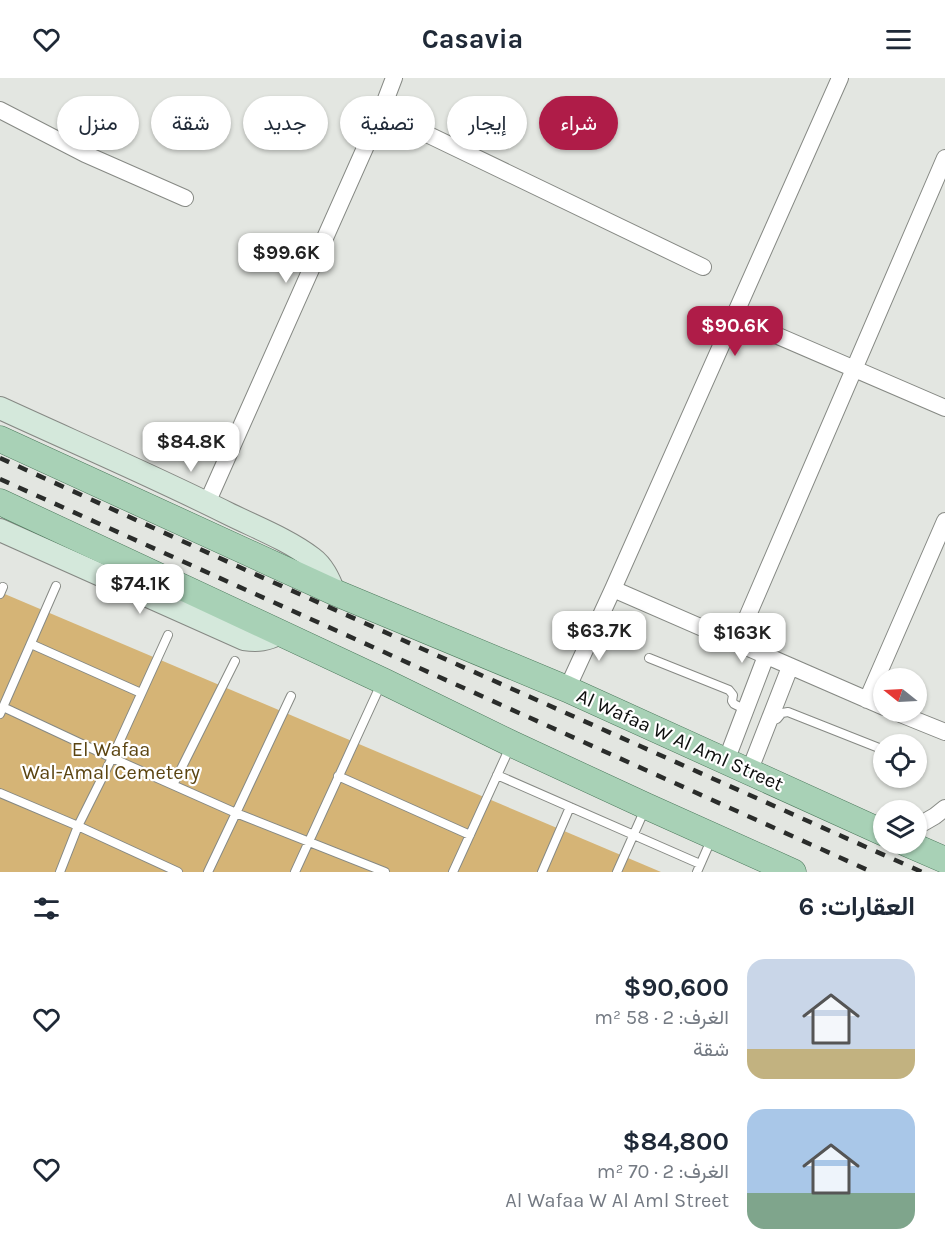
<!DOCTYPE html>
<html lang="ar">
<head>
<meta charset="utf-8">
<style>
	:root { --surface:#fff; --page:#f6f6f7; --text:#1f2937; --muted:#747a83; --accent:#af1c48 }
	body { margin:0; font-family:Karla,Vazirmatn,sans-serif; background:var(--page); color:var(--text); direction:rtl; height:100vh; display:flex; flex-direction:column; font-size:22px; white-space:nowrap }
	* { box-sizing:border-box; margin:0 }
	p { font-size:20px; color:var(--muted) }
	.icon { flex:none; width:33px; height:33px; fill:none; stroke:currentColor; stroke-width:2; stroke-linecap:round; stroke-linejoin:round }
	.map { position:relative; height:794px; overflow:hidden; direction:ltr }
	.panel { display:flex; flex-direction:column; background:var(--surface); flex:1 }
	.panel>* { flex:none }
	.hud { position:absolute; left:18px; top:18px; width:600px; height:54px; direction:rtl; display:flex; gap:12px }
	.needle { width:39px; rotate:288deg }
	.tools { position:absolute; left:873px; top:590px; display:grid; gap:12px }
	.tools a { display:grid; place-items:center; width:54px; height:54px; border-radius:50%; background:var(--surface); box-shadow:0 2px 4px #0004; font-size:30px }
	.price { position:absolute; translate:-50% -51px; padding:0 14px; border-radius:12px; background:#fff; color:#222; font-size:20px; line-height:39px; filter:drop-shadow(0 2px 3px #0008) }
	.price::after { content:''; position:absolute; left:50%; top:36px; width:18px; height:14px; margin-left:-9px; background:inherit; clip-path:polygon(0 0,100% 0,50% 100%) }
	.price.on { background:var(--accent); color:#fff }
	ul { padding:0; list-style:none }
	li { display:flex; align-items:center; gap:18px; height:150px; padding:0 30px }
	li span { display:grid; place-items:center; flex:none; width:168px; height:120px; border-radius:18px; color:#555 }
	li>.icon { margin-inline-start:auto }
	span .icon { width:72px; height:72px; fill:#fffc; stroke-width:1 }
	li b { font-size:26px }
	h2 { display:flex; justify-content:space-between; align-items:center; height:72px; padding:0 30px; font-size:26px }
	.pill { padding:0 21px; border-radius:27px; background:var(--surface); box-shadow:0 2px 4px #0004; font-size:21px; line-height:54px }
	.pill.on { background:var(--accent); color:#fff }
	header { display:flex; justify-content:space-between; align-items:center; height:78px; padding:0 30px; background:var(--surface); font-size:27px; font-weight:700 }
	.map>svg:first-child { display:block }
	.green { fill:#d5b476 }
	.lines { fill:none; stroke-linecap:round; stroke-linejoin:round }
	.lane-casing { stroke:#868984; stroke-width:10 }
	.street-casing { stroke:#868984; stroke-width:18 }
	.secondary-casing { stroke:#868984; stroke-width:24 }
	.primary-casing { stroke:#4c795c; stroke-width:27 }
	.lane { stroke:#fff; stroke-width:8 }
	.street { stroke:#fff; stroke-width:16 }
	.secondary { stroke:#d4e8db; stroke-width:22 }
	.primary { stroke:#a8d1b6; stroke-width:26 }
	.rail { stroke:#2a2c2a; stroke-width:4.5; stroke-dasharray:10 10; stroke-linecap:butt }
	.labels { text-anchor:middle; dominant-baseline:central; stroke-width:4.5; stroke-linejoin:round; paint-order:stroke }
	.street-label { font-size:20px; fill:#0d0e0d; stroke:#fff }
	.park-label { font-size:20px; fill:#5b4411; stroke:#fff }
</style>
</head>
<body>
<header><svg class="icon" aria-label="menu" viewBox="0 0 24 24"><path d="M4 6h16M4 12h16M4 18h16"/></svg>Casavia<svg class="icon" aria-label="heart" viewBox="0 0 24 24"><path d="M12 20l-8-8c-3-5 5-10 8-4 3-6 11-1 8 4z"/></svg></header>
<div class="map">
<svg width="945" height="794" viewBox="0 0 945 794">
	<rect width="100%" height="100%" fill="#e3e6e1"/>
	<!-- green -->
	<path class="green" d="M 0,514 L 661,794 L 0,794 Z"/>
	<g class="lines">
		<defs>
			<path id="lane" d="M 0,516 L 3,509
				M 168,557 L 112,680 L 236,735 L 208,794
				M 31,566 L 141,615
				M 649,580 L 729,612 L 733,617 L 732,623 L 734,626 L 746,632
				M 291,618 L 236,735 L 385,794
				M 3,629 L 112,680 L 78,748 L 178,794
				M 0,636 L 56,508
				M 773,642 L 777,641 L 782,635 L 788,634 L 884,672
				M 497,697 L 700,786
				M 338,698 L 470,757
				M 173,707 L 235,583
				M 0,715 L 78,748 L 60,794
				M 295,794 L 381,606
				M 453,794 L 510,669
				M 542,794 L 570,729
				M 617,794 L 645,731
				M 697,794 L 711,762"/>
			<path id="street" d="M 0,32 L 85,76 L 185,120
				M 381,34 L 703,189
				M 734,239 L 945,330
				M 207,425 L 381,34 L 394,0
				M 613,511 L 884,629
				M 736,565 L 945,80
				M 567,611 L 613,511 L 840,0
				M 867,622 L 945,443
				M 893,633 L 945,654
				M 726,683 L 766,578
				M 749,694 L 790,589
				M 916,749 L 935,738 L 945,730"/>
			<path id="secondary" d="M 0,330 C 76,365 153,398 227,435 C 255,449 287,461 312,480 C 323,488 329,501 334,514
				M 0,452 L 244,561 C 258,563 267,562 280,555"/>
			<path id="primary" d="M 0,361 L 334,514 L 567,611 L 884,755
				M 0,424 L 383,603 L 512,666 L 646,728 L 793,794
				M 906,765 L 945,782"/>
		</defs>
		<!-- lane casing -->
		<use href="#lane" class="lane-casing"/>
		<!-- street casing -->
		<use href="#street" class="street-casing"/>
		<!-- secondary casing -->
		<use href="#secondary" class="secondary-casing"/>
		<!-- primary casing -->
		<use href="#primary" class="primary-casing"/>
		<!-- lane -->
		<use href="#lane" class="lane"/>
		<!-- street -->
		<use href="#street" class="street"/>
		<!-- secondary -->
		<use href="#secondary" class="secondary"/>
		<!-- primary -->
		<use href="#primary" class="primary"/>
		<!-- rail -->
		<path class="rail" d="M 0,380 L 248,493 L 922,794
			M 0,401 L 872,794"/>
	</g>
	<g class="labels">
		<!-- street labels -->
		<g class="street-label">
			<text transform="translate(680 662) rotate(24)">Al Wafaa W Al Aml Street</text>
		</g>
		<!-- park labels -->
		<g class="park-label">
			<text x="111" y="671">El Wafaa<tspan x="111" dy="23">Wal-Amal Cemetery</tspan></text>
		</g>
	</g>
</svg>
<div class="tools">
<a><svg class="needle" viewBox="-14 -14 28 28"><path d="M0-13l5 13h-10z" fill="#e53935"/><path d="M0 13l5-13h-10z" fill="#747a83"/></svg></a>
<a><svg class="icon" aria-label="locate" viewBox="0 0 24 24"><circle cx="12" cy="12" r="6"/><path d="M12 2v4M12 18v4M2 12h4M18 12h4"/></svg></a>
<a><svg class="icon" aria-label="layers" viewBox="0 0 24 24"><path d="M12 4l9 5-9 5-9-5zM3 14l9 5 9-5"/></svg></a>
</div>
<b class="price" style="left:286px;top:206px">$99.6K</b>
<b class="price on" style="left:735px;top:279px">$90.6K</b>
<b class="price" style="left:191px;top:395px">$84.8K</b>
<b class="price" style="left:140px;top:537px">$74.1K</b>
<b class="price" style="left:599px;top:584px">$63.7K</b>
<b class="price" style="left:742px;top:586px">$163K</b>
<div class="hud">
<a class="pill on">شراء</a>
<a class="pill">إيجار</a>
<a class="pill">تصفية</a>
<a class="pill">جديد</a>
<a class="pill">شقة</a>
<a class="pill">منزل</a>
</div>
</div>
<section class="panel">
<h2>العقارات: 6<svg class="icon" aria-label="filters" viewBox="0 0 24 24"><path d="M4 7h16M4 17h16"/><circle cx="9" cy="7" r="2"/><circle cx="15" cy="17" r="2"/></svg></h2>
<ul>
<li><span style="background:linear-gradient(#c9d6e8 75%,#c2b280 0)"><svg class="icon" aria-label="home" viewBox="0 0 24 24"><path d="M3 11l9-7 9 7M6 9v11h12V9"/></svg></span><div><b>$90,600</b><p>الغرف: 2 · 58 m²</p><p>شقة</p></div><svg class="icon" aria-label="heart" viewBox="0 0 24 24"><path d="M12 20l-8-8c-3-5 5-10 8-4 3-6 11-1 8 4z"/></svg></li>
<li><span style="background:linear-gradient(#a9c7e8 70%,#7fa58c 0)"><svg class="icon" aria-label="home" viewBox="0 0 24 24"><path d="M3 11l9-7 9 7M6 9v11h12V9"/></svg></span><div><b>$84,800</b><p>الغرف: 2 · 70 m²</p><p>Al Wafaa W Al Aml Street</p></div><svg class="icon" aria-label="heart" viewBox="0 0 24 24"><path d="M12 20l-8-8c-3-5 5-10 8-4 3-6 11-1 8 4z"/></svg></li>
</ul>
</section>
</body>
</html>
